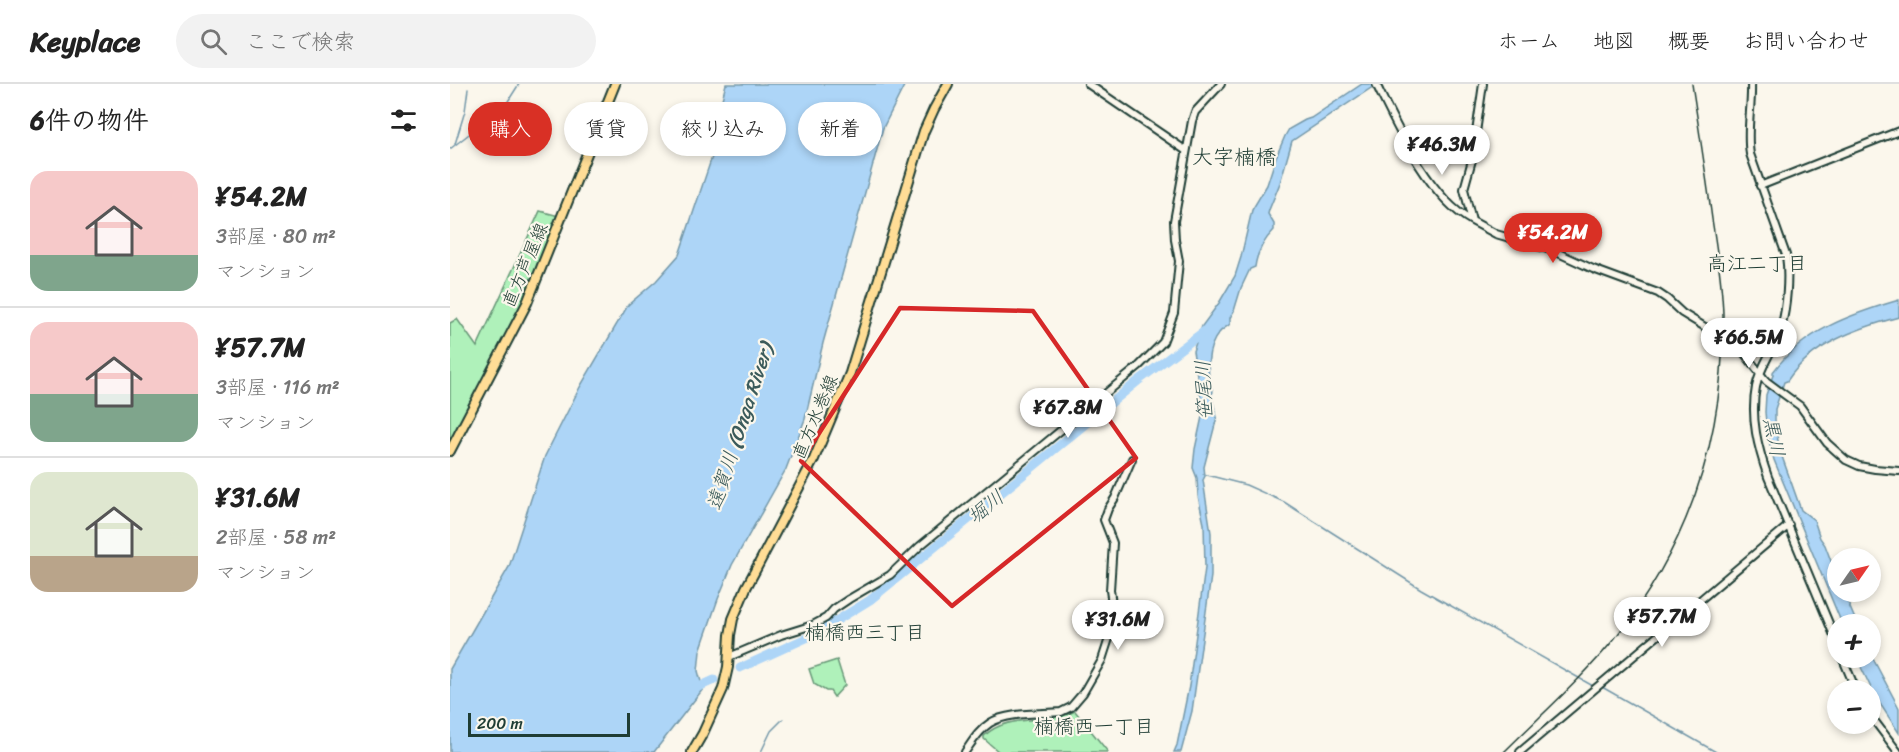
<!DOCTYPE html>
<html lang="ja">
<head>
<meta charset="utf-8">
<style>
	:root { --surface:#fff; --page:#f2f2f2; --text:#222; --muted:#767676; --line:#e0e0e0; --accent:#d93025 }
	body { margin:0; font-family:Sriracha,"Klee One",sans-serif; background:var(--page); color:var(--text); height:100vh; display:flex; flex-direction:column; font-size:22px; white-space:nowrap }
	* { box-sizing:border-box; margin:0 }
	p { font-size:20px; color:var(--muted) }
	.icon { flex:none; width:33px; height:33px; fill:none; stroke:currentColor; stroke-width:2; stroke-linecap:round; stroke-linejoin:round }
	.map { position:relative; flex:1; overflow:hidden }
	.drawer { display:flex; flex-direction:column; background:var(--surface); width:450px }
	.drawer>* { flex:none }
	.guide { position:absolute; left:18px; top:18px; width:570px; height:54px; display:flex; gap:12px }
	.needle { width:39px; rotate:56deg }
	.fabs { position:absolute; left:1377px; top:464px; display:grid; gap:12px }
	.fabs a { display:grid; place-items:center; width:54px; height:54px; border-radius:50%; background:var(--surface); box-shadow:0 3px 9px #0003; font-size:30px }
	.scale { position:absolute; left:18px; bottom:15px; width:162px; box-sizing:border-box; padding-left:6px; border:3px solid #1f3d34; border-top:0; font-size:16px; line-height:21px; white-space:nowrap; color:#1f3d34; -webkit-text-stroke:4px #fbf7ec; paint-order:stroke }
	.price { position:absolute; translate:-50% -51px; padding:0 14px; border-radius:21px; background:#fff; color:#222; font-size:20px; line-height:39px; filter:drop-shadow(0 2px 3px #0008) }
	.price::after { content:''; position:absolute; left:50%; top:36px; width:18px; height:14px; margin-left:-9px; background:inherit; clip-path:polygon(0 0,100% 0,50% 100%) }
	.price.selected { background:var(--accent); color:#fff }
	ul { padding:0; list-style:none }
	li { display:flex; align-items:center; gap:18px; height:150px; padding:0 30px }
	li+li { border-top:2px solid var(--line) }
	li span { display:grid; place-items:center; flex:none; width:168px; height:120px; border-radius:18px; color:#555 }
	li>.icon { margin-inline-start:auto }
	span .icon { width:72px; height:72px; fill:#fffc; stroke-width:1 }
	li b { font-size:26px }
	h2 { display:flex; justify-content:space-between; align-items:center; height:72px; padding:0 30px; font-size:26px }
	.pill { padding:0 21px; border-radius:27px; background:var(--surface); box-shadow:0 3px 9px #0003; font-size:21px; line-height:54px }
	.pill.selected { background:var(--accent); color:#fff }
	header { display:flex; align-items:center; gap:36px; box-sizing:border-box; height:84px; padding:0 30px; background:var(--surface); border-bottom:2px solid var(--line) }
	header strong { font-size:28px }
	nav { display:flex; gap:33px; margin-inline-start:auto; font-size:21px }
	.search { width:420px; height:54px; background:var(--page); display:flex; align-items:center; gap:15px; box-sizing:border-box; padding:0 21px; border-radius:33px; color:var(--muted); font-size:22px }
	main { display:flex; flex:1; min-height:0 }
	.map>svg:first-child { display:block }
	.green { fill:#aff1ba; stroke:#679777; stroke-width:1.5 }
	.water { fill:#add5f7; stroke:#7498a9; stroke-width:1.5 }
	.lines { fill:none; stroke-linecap:round; stroke-linejoin:round }
	.stream { stroke:#7498a9; stroke-width:1.5 }
	.river { stroke:#add5f7; stroke-width:9 }
	.tertiary-casing { stroke:#1f3d34; stroke-width:10 }
	.primary-casing { stroke:#1f3d34; stroke-width:12 }
	.tertiary { stroke:#fbf7ec; stroke-width:6 }
	.primary { stroke:#ffdd96; stroke-width:8 }
	.tram { stroke:#1f3d34; stroke-width:1.5 }
	.marked { fill:none; stroke:#d62828; stroke-width:4.5; stroke-linejoin:round }
	.labels { text-anchor:middle; dominant-baseline:central; stroke-width:4.5; stroke-linejoin:round; paint-order:stroke }
	.street-label { font-size:18px; fill:#1f3d34; stroke:#fbf7ec }
	.neighbourhood-label { font-size:20px; fill:#1f3d34; stroke:#fbf7ec }
	.water-label { font-size:20px; font-style:italic; fill:#3b5b5b; stroke:#fbf7ec }
	.quarter-label { font-size:21px; fill:#1f3d34; stroke:#fbf7ec }
</style>
</head>
<body>
<header>
<strong>Keyplace</strong>
<div class="search"><svg class="icon" aria-label="search" viewBox="0 0 24 24"><circle cx="10" cy="10" r="6"/><path d="M15 15l6 6"/></svg>ここで検索</div>
<nav><a>ホーム</a><a>地図</a><a>概要</a><a>お問い合わせ</a></nav>
</header>
<main>
<section class="drawer">
<h2>6件の物件<svg class="icon" aria-label="filters" viewBox="0 0 24 24"><path d="M4 7h16M4 17h16"/><circle cx="9" cy="7" r="2"/><circle cx="15" cy="17" r="2"/></svg></h2>
<ul>
<li><span style="background:linear-gradient(#f6c9c9 70%,#7fa58c 0)"><svg class="icon" aria-label="home" viewBox="0 0 24 24"><path d="M3 11l9-7 9 7M6 9v11h12V9"/></svg></span><div><b>¥54.2M</b><p>3部屋 · 80 m²</p><p>マンション</p></div></li>
<li><span style="background:linear-gradient(#f6c9c9 60%,#7fa58c 0)"><svg class="icon" aria-label="home" viewBox="0 0 24 24"><path d="M3 11l9-7 9 7M6 9v11h12V9"/></svg></span><div><b>¥57.7M</b><p>3部屋 · 116 m²</p><p>マンション</p></div></li>
<li><span style="background:linear-gradient(#dfe7d0 70%,#b9a48a 0)"><svg class="icon" aria-label="home" viewBox="0 0 24 24"><path d="M3 11l9-7 9 7M6 9v11h12V9"/></svg></span><div><b>¥31.6M</b><p>2部屋 · 58 m²</p><p>マンション</p></div></li>
</ul>
</section>
<div class="map">
<svg width="1449" height="668" viewBox="0 0 1449 668">
	<rect width="100%" height="100%" fill="#fbf7ec"/>
	<filter id="ink" filterUnits="userSpaceOnUse"><feTurbulence type="fractalNoise" baseFrequency=".0167" numOctaves="2"/><feDisplacementMap in="SourceGraphic" scale="12" xChannelSelector="R" yChannelSelector="G"/><feConvolveMatrix kernelMatrix="1 2 1 2 8 2 1 2 1" color-interpolation-filters="sRGB"/></filter>
	<g filter="url(#ink)">
		<!-- green -->
		<path class="green" d="M 90,127 L 109,132 L 75,214 L 0,360 L 0,239 L 7,235 L 27,263 Z
			M 387,576 L 395,601 L 384,613 L 380,607 L 376,607 L 364,600 L 359,585 Z
			M 625,627 L 658,668 L 549,668 L 534,655 L 534,652 C 559,628 596,642 625,627 Z"/>
		<!-- water -->
		<path class="water" d="M 276,0 L 455,0 L 433,44 L 373,259 L 355,335 L 336,385 L 282,481 L 268,515 L 250,567 L 248,587 L 253,605 L 204,668 L 0,668 L 0,585 L 59,483 L 95,372 L 130,303 L 178,221 L 206,197 L 229,171 L 266,61 L 266,38 Z
			M 912,0 L 927,0 L 842,57 L 830,99 L 819,126 L 818,130 L 824,140 L 824,146 C 815,155 807,168 805,183 L 800,185 L 791,204 L 784,227 L 780,234 L 780,240 C 777,243 772,245 769,249 C 756,264 756,290 763,308 L 761,311 L 767,333 L 754,383 L 755,392 L 753,396 L 761,449 L 761,492 L 742,627 L 731,668 L 724,668 L 727,661 L 739,602 L 755,484 L 754,440 L 748,412 L 747,394 L 743,384 L 745,365 L 753,328 L 743,267 L 752,242 L 769,219 L 785,192 L 791,173 L 802,126 L 817,101 L 826,73 L 835,52 L 839,45 L 855,36 L 861,34 Z
			M 1449,216 L 1449,233 C 1408,244 1361,260 1337,297 L 1334,298 L 1325,325 L 1325,336 L 1329,364 L 1351,426 L 1364,436 L 1370,454 L 1375,461 L 1387,493 L 1388,507 L 1393,507 L 1407,540 L 1392,540 L 1324,376 L 1317,349 L 1315,328 L 1316,311 L 1323,291 L 1323,288 C 1353,247 1401,230 1449,216 Z
			M 1421,571 L 1449,624 L 1449,649 L 1425,612 L 1406,573 L 1420,573 Z"/>
		<g class="lines">
			<!-- stream -->
			<path class="stream" d="M 5,60 L 15,27 L 18,5
				M 0,65 L 55,22 L 69,0
				M 753,390 L 796,401 L 834,418 L 971,505 L 1143,602 L 1146,600 L 1148,601
				M 1152,603 L 1266,668
				M 311,668 L 321,647 L 333,635"/>
			<!-- river -->
			<path class="river" d="M 290,584 L 363,551 L 420,516 L 688,297 L 757,245
				M 242,606 L 264,596"/>
			<defs>
				<path id="tertiary" d="M 638,0 L 735,66
					M 926,0 C 947,43 979,114 1022,137
					M 1033,0 L 1022,76 L 1014,105 L 1022,137 L 1046,150 L 1104,167 L 1143,185 L 1208,209 L 1217,215 L 1232,229 L 1291,265 L 1316,297 L 1350,322 L 1377,359 L 1396,376 L 1409,382 L 1425,385 L 1449,387
					M 1301,0 C 1302,23 1296,47 1300,70 L 1336,171 C 1339,192 1337,223 1331,244 C 1325,264 1310,282 1306,303 C 1300,334 1308,364 1318,393 L 1388,561
					M 1310,102 L 1449,47
					M 279,573 L 331,551 L 363,541 L 376,534 L 384,525 L 399,515 L 440,491 L 470,462 L 689,282 L 713,258 L 724,229 L 729,177 L 725,156 L 724,137 L 742,37 L 745,28 L 771,0
					M 1392,573 L 1406,606
					M 1420,631 L 1448,668
					M 515,668 C 522,658 529,646 540,639 C 557,628 591,630 611,628 L 621,623 L 633,609 L 652,576 L 662,545 L 664,534 L 660,506 L 663,459 L 654,436 L 658,425 L 665,414 L 682,375
					M 1070,668 L 1339,441"/>
				<path id="primary" d="M 0,367 L 77,219 L 165,0
					M 242,668 L 253,649 L 273,605 L 278,583 L 280,551 L 283,535 L 296,504 L 364,375 L 400,289 L 474,47 L 484,25 L 498,0"/>
			</defs>
			<!-- tertiary casing -->
			<use href="#tertiary" class="tertiary-casing"/>
			<!-- primary casing -->
			<use href="#primary" class="primary-casing"/>
			<!-- tertiary -->
			<use href="#tertiary" class="tertiary"/>
			<!-- primary -->
			<use href="#primary" class="primary"/>
			<!-- tram -->
			<path class="tram" d="M 1054,668 C 1091,631 1132,595 1165,554 C 1240,460 1275,350 1273,230 C 1272,198 1267,166 1262,135 C 1256,90 1249,45 1242,0"/>
		</g>
	</g>
	<!-- marked area -->
	<path class="marked" d="M 450,224 L 583,227 L 686,374 L 502,522 L 351,377 Z"/>
	<g class="labels">
		<!-- street labels -->
		<g class="street-label">
			<text transform="translate(75 181) rotate(-67)">直方芦屋線</text>
			<text transform="translate(365 333) rotate(-67)">直方水巻線</text>
		</g>
		<!-- neighbourhood labels -->
		<g class="neighbourhood-label">
			<text x="1307" y="179">高江二丁目</text>
			<text x="415" y="548">楠橋西三丁目</text>
			<text x="644" y="642">楠橋西一丁目</text>
		</g>
		<!-- water labels -->
		<g class="water-label">
			<text transform="translate(754 306) rotate(-93)">笹尾川</text>
			<text transform="translate(290 343) rotate(-72)">遠賀川 (Onga River)</text>
			<text transform="translate(1324 353) rotate(79)">黒川</text>
			<text transform="translate(536 423) rotate(-39)">堀川</text>
		</g>
		<!-- quarter labels -->
		<g class="quarter-label">
			<text x="784" y="73">大字楠橋</text>
		</g>
	</g>
</svg>
<div class="fabs">
<a><svg class="needle" viewBox="-14 -14 28 28"><path d="M0-13l5 13h-10z" fill="#e53935"/><path d="M0 13l5-13h-10z" fill="#767676"/></svg></a>
<a>+</a>
<a>−</a>
</div>
<div class="scale">200 m</div>
<b class="price" style="left:992px;top:92px">¥46.3M</b>
<b class="price selected" style="left:1103px;top:180px">¥54.2M</b>
<b class="price" style="left:1299px;top:285px">¥66.5M</b>
<b class="price" style="left:618px;top:355px">¥67.8M</b>
<b class="price" style="left:1212px;top:564px">¥57.7M</b>
<b class="price" style="left:668px;top:567px">¥31.6M</b>
<div class="guide">
<a class="pill selected">購入</a>
<a class="pill">賃貸</a>
<a class="pill">絞り込み</a>
<a class="pill">新着</a>
</div>
</div>
</main>
</body>
</html>
